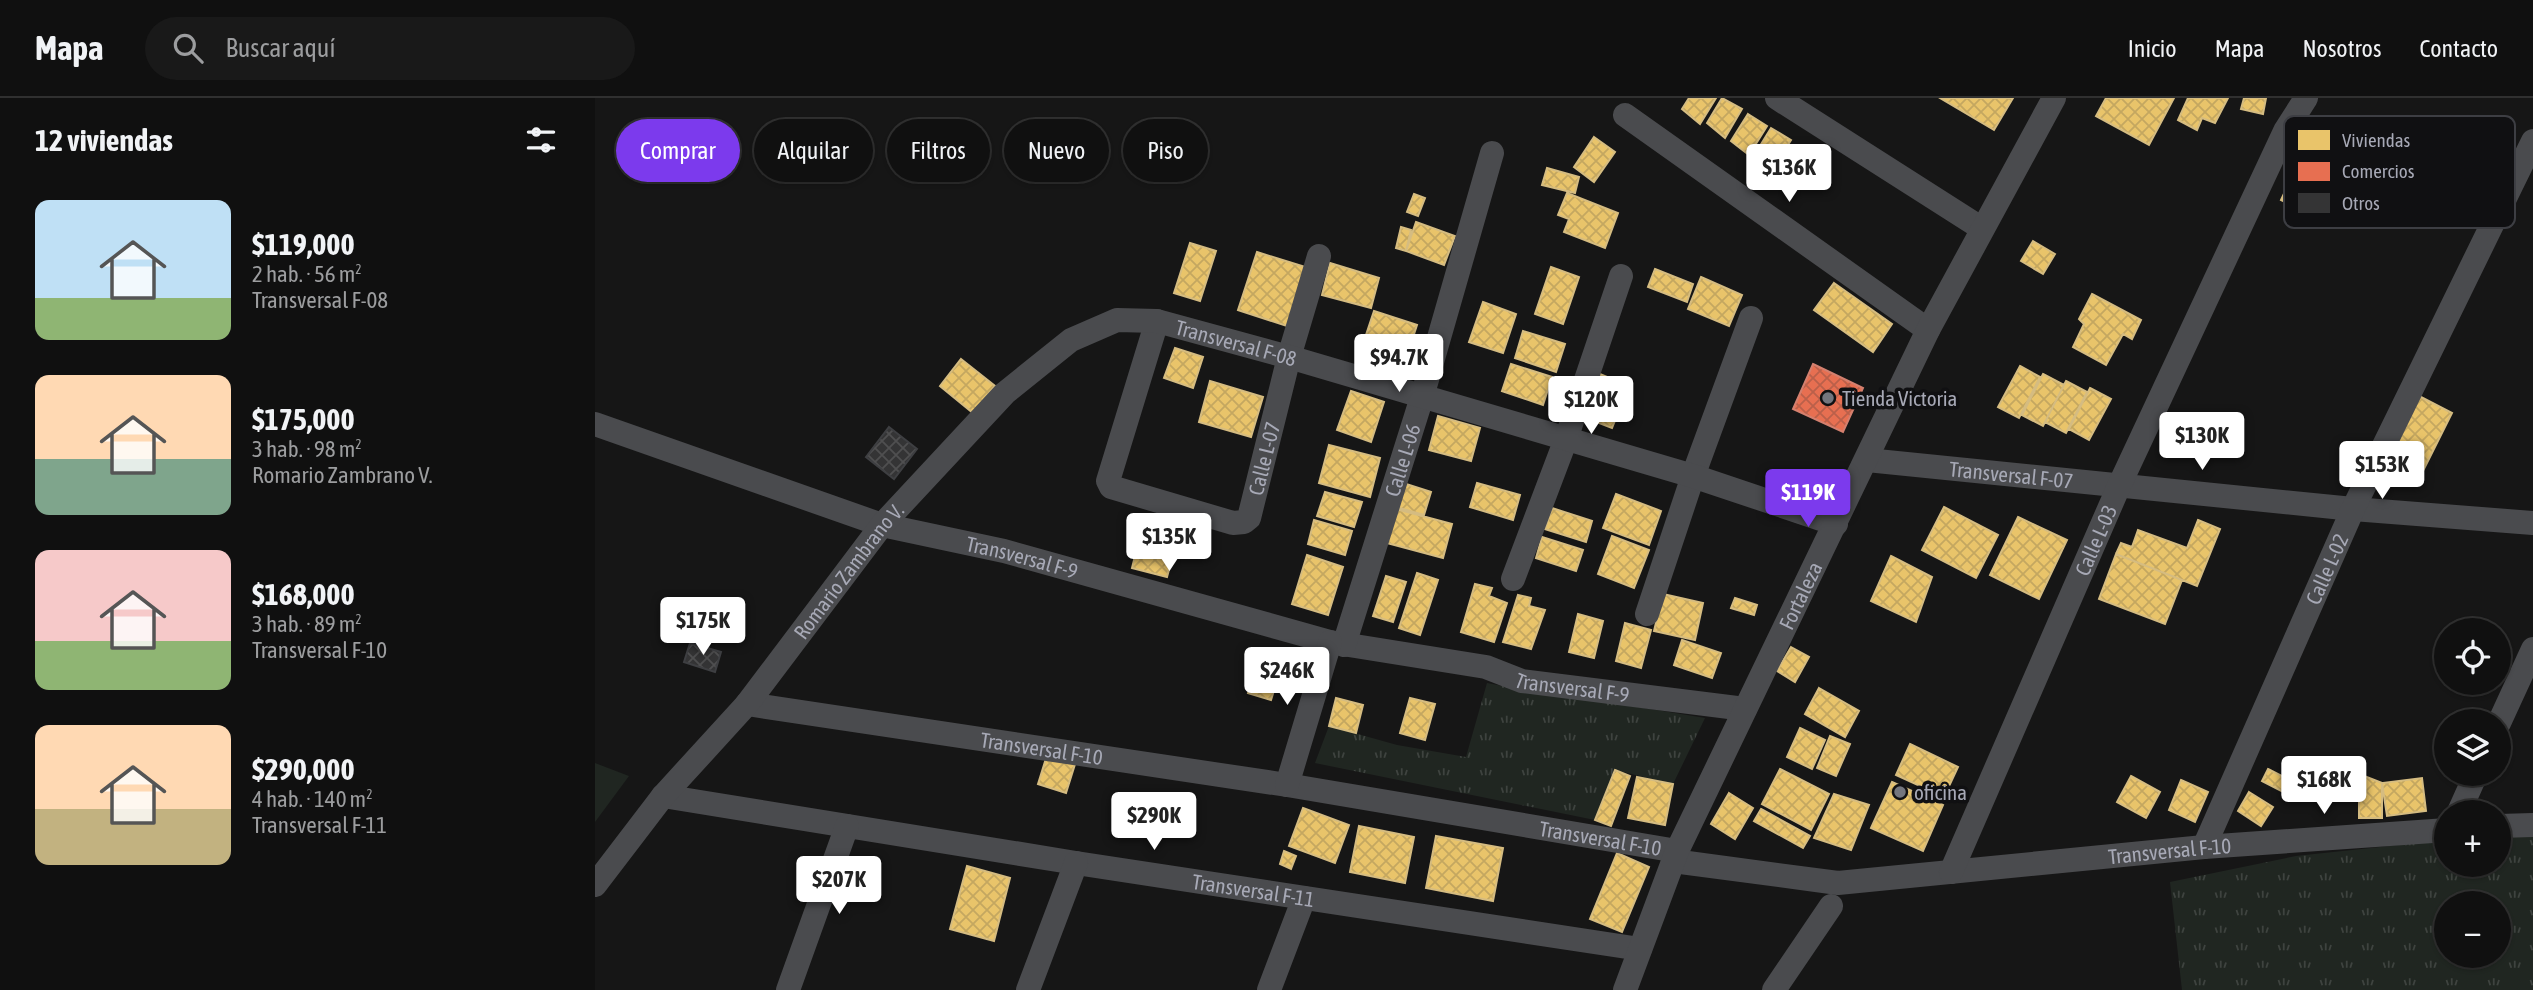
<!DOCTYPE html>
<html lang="es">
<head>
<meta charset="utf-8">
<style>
	:root { --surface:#101010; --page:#191919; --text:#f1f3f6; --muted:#9c9d9f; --line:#303030; --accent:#7c3aed }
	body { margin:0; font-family:"Asap Condensed",sans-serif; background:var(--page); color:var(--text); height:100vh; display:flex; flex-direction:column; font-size:26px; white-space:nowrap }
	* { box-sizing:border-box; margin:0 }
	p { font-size:23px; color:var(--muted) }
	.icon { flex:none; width:38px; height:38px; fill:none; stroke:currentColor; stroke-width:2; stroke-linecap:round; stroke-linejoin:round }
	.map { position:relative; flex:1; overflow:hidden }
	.sheet { display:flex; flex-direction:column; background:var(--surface); width:595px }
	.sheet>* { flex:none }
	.banner { position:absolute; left:21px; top:21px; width:665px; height:63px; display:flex; gap:14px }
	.fabs { position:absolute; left:1839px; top:520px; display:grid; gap:14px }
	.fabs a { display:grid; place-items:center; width:77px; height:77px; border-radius:50%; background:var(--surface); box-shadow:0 2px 5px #0004,0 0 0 2px var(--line); font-size:35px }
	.price { position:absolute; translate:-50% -60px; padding:0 16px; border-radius:7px; background:#fff; color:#222; font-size:23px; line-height:46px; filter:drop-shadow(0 2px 4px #0008) }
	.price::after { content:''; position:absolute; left:50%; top:42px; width:21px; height:16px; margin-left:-10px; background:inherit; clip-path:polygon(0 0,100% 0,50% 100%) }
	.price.selected { background:var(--accent); color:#fff }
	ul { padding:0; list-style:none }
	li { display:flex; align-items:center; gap:21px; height:175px; padding:0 35px }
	li span { display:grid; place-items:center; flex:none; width:196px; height:140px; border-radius:14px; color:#555 }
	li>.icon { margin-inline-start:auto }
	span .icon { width:84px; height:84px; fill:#fffc; stroke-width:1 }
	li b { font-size:30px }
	h2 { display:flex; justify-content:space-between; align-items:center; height:84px; padding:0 35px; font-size:30px }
	.pill { padding:0 24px; border-radius:32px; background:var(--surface); box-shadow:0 2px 5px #0004,0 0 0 2px var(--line); font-size:24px; line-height:63px }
	.pill.selected { background:var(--accent); color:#fff }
	header { display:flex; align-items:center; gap:42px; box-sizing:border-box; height:98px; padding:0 35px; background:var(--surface); border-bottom:2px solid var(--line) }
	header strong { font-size:33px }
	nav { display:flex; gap:38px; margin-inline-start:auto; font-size:24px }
	.search { width:490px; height:63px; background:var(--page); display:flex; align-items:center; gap:18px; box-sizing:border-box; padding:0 24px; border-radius:38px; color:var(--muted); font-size:26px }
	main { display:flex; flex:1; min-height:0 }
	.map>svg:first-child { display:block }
	.grass { fill:url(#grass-tufts); fill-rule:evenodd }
	.green { fill:#202621 }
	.homes { fill:url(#homes-cross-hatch); stroke:#d5bc81; stroke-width:2 }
	.shops { fill:url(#shops-cross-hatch); stroke:#d4806f; stroke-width:2 }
	.building { fill:url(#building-cross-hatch); stroke:#3e3f42; stroke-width:2 }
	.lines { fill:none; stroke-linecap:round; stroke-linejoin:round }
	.street { stroke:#4a4b4e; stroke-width:24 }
	.poi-dot { fill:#74767e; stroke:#101012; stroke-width:2.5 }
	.labels { text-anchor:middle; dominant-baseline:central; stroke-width:7; stroke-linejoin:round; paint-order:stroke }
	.street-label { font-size:21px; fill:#a7a9b6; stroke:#101012 }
	.poi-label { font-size:21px; fill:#a7a9b6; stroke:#101012; text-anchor:start }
	.key { fill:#101012; stroke:#3d3e43; stroke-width:2 }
	.key-label { font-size:19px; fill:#a7a9b6 }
</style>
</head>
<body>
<header>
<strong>Mapa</strong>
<div class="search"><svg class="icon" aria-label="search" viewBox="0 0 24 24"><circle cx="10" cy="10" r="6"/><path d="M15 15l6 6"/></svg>Buscar aquí</div>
<nav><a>Inicio</a><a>Mapa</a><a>Nosotros</a><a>Contacto</a></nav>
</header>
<main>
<section class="sheet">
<h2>12 viviendas<svg class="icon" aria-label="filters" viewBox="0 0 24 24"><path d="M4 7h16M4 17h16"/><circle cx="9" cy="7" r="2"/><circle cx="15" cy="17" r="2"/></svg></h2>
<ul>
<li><span style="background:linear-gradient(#bfe0f5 70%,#8fb573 0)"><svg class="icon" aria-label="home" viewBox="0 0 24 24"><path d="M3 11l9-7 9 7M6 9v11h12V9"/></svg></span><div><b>$119,000</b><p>2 hab. · 56 m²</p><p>Transversal F-08</p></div></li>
<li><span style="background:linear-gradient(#ffd9b3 60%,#7fa58c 0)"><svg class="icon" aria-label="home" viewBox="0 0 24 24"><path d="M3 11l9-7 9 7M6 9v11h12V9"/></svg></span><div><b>$175,000</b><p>3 hab. · 98 m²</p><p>Romario Zambrano V.</p></div></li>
<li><span style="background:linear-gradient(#f6c9c9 65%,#8fb573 0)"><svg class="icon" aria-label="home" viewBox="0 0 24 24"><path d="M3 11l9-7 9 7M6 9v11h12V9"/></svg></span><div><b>$168,000</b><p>3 hab. · 89 m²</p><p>Transversal F-10</p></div></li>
<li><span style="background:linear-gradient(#ffd9b3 60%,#c2b280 0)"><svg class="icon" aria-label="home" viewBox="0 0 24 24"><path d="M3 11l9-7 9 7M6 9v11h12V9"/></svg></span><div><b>$290,000</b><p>4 hab. · 140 m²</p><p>Transversal F-11</p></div></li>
</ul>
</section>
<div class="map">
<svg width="1938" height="892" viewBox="0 0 1938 892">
	<defs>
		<pattern id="grass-tufts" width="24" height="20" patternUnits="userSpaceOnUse" patternTransform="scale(1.75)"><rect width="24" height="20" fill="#202621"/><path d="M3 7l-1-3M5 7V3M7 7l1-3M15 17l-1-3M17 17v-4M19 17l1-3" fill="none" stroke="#3e433f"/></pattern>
		<pattern id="homes-cross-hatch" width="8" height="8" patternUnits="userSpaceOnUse" patternTransform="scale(1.75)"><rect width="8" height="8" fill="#e9c46a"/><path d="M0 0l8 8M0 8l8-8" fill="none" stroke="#c4a760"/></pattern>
		<pattern id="shops-cross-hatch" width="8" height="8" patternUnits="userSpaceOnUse" patternTransform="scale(1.75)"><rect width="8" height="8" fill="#e76f51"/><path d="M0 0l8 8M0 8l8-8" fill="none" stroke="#ba604a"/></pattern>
		<pattern id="building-cross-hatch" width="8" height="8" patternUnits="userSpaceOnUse" patternTransform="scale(1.75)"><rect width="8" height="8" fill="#343435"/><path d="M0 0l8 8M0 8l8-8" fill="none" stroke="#4f4f50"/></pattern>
	</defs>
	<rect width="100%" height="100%" fill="#161616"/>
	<!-- grass -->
	<path class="grass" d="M 892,585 C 964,599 1037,607 1110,620 L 1078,686 L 1020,672 L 1000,722 L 720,665 L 734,628 L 802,647 L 871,659 Z
		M 1904,738 L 1938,738 L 1938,892 L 1587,892 L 1575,784 L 1701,758 L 1851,742 L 1852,766 L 1904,766 ZM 1852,805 L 1904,805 L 1904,858 L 1852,858 Z"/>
	<!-- green -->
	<path class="green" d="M 0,665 L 34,678 L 0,724 Z"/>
	<!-- homes -->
	<path class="homes" d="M 1094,0 L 1121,0 L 1105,26 L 1087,11 Z
		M 1127,0 L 1147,11 L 1130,40 L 1112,25 Z
		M 1345,0 L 1418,0 L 1399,32 Z
		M 1511,0 L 1579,0 L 1554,47 L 1501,18 Z
		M 1593,0 L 1633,0 L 1620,25 L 1607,20 L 1602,32 L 1583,22 Z
		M 1649,0 L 1671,0 L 1668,16 L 1646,11 Z
		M 1153,16 L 1172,28 L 1154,57 L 1136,43 Z
		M 1176,30 L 1196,42 L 1178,71 L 1160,56 Z
		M 999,39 L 1020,54 L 999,84 L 979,69 Z
		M 1703,66 L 1735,81 L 1718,117 L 1686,102 Z
		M 952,70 L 984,79 L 980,95 L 947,87 Z
		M 972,95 L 1023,115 L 1010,150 L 969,134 L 974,121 L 963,117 Z
		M 819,96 L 830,100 L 823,118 L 812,114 Z
		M 821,124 L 860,138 L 849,167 L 811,153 Z
		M 806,129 L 816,132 L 811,153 L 801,150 Z
		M 1438,143 L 1460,156 L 1448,176 L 1426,163 Z
		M 595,145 L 621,153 L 605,203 L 579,195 Z
		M 662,154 L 710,169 L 692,228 L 643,212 Z
		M 735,165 L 784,180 L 776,210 L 727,197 Z
		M 956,169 L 984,179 L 968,226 L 940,216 Z
		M 1060,171 L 1098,186 L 1092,204 L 1053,189 Z
		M 1106,179 L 1147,197 L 1134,228 L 1093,211 Z
		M 1239,185 L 1297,226 L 1278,254 L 1219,212 Z
		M 1497,196 L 1546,222 L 1537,241 L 1528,236 L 1511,267 L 1478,249 L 1489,226 L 1484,221 Z
		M 888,204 L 921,216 L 908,255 L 874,244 Z
		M 779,213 L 822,227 L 810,264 L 767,249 Z
		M 928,233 L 970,246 L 961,274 L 920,260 Z
		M 580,250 L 608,259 L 598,290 L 569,280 Z
		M 366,261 L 400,288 L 378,315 L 345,288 Z
		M 916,266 L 957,279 L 948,307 L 907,293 Z
		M 1425,268 L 1445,279 L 1424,320 L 1403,309 Z
		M 1000,274 L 1034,288 L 1017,330 L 983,317 Z
		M 1448,276 L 1469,287 L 1448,328 L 1427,317 Z
		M 615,283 L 668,299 L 656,339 L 604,324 Z
		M 1471,283 L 1492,294 L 1471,335 L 1450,324 Z
		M 1495,290 L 1516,301 L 1494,342 L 1474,331 Z
		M 756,293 L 789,304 L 776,344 L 742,332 Z
		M 1824,298 L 1857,315 L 1826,377 L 1789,370 Z
		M 843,318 L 885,330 L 876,363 L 834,352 Z
		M 734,347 L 785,360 L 775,399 L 724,385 Z
		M 808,385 L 836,394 L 829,417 L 801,409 Z
		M 882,385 L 925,397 L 918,422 L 875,409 Z
		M 730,394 L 767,404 L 759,429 L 722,418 Z
		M 1021,396 L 1066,413 L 1054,447 L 1008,430 Z
		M 1349,409 L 1403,437 L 1381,480 L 1327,452 Z
		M 957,410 L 997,423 L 991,444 L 950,431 Z
		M 801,411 L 857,426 L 848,460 L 792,445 Z
		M 1423,419 L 1472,442 L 1444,501 L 1395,477 Z
		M 719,422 L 757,433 L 750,457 L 713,446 Z
		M 1603,422 L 1625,431 L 1602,488 L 1521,456 L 1526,445 L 1537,449 L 1543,432 L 1592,450 Z
		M 548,426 L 584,435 L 572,479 L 537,470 Z
		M 1017,438 L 1054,452 L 1039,490 L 1003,476 Z
		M 947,439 L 988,452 L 981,473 L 941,460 Z
		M 1521,456 L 1587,482 L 1570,526 L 1504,501 Z
		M 712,457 L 748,469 L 733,517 L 697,506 Z
		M 1296,458 L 1337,479 L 1321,524 L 1276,503 Z
		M 822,475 L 843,482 L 825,537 L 804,530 Z
		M 791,478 L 811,484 L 798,524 L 778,518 Z
		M 880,486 L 897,490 L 894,498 L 912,505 L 899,544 L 866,534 Z
		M 1068,496 L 1108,505 L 1100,542 L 1059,533 Z
		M 923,497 L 936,500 L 934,508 L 950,512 L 936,551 L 908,544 Z
		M 1140,500 L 1162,507 L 1159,517 L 1136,510 Z
		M 983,516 L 1008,523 L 999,560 L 974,554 Z
		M 1030,525 L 1056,532 L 1046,570 L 1021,563 Z
		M 1087,542 L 1126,555 L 1117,580 L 1079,567 Z
		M 1196,549 L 1214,559 L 1200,584 L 1182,573 Z
		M 659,576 L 682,583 L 676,602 L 653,595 Z
		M 1224,590 L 1264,613 L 1250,639 L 1210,616 Z
		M 741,600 L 768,607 L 761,635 L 734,628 Z
		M 815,600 L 840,606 L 830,642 L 805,635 Z
		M 1205,630 L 1230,642 L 1217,671 L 1192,659 Z
		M 1235,638 L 1255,646 L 1241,678 L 1222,670 Z
		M 1315,646 L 1363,669 L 1349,699 L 1301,677 Z
		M 453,654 L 481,663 L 471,695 L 443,686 Z
		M 1185,671 L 1234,696 L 1216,732 L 1167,706 Z
		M 1673,671 L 1701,685 L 1694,697 L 1667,683 Z
		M 1020,672 L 1035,678 L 1016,728 L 1000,722 Z
		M 1764,676 L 1787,685 L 1787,720 L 1764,720 Z
		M 1536,678 L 1565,694 L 1551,720 L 1522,704 Z
		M 1042,679 L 1078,686 L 1070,727 L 1033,720 Z
		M 1827,680 L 1831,713 L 1792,718 L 1787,685 Z
		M 1586,682 L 1613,694 L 1600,724 L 1574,712 Z
		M 1297,684 L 1348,707 L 1328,753 L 1276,730 Z
		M 1654,694 L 1678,709 L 1666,728 L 1643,713 Z
		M 1134,695 L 1158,710 L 1140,741 L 1116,726 Z
		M 1239,696 L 1274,707 L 1256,752 L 1219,740 Z
		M 708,710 L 754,727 L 740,765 L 694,748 Z
		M 1166,711 L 1215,738 L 1208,750 L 1159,723 Z
		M 764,728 L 819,739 L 810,785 L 755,774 Z
		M 841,738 L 908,750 L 898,803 L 831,790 Z
		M 689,753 L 701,758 L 696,771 L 685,766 Z
		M 1022,755 L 1054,769 L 1027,834 L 995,821 Z
		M 372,768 L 415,780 L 399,843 L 355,831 Z"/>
	<!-- shops -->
	<path class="shops" d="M 1218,266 L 1268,290 L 1248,334 L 1198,311 Z"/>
	<!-- building -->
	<path class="building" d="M 294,329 L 322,351 L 299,381 L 271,359 Z
		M 95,545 L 126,554 L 120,574 L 89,564 Z"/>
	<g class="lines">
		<!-- street -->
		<g class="street">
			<path d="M 1182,0 L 1386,130"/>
			<path d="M 1030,17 L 1333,232"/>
			<path id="s1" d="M 562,223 L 513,383 L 516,389 L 638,425 L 649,424 L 654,420 L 694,259 L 724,158"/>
			<path id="s2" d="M 0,326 L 287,427 L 409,453 L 735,544 L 891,569 L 927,583 L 1150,611"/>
			<path id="s3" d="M 1272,362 L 1758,411 L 1938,425"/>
			<path d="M 918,481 L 971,341 L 1026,178"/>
			<path d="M 1052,516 L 1098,378 L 1156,220"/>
			<path id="s4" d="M 749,547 L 827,299 L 897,55"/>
			<path id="s5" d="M 152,606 L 692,687 L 1082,753 L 1078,763 L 1243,785 L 1609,749 L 1852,732"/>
			<path d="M 1904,625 L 1938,551"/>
			<path d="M 692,687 L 735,544"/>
			<path id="s6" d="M 68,698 L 481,765 L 1045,851"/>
			<path d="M 1864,714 L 1881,676"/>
			<path d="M 1904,728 L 1938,727"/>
			<path id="s7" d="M 1609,749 L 1758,411 L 1938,43"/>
			<path id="s8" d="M 1356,774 L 1524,388 L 1690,33 L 1711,0"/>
			<path id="s9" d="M 0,787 L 68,698 L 152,606 L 287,427 L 410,295 L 476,242 L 522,222 L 562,223 L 694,259 L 1098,378 L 1241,426"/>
			<path d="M 193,892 L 252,728"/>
			<path d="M 433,892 L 481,765"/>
			<path d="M 674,892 L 709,800"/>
			<path id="s10" d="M 1030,892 L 1082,753 L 1333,232 L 1459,0"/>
			<path d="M 1179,892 L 1236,808"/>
		</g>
	</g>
	<!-- markers -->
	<g class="poi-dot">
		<circle cx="1233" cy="300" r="7"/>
		<circle cx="1305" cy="694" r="7"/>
	</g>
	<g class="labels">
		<!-- street labels -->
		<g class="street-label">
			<text stroke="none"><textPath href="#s9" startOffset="898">Transversal F-08</textPath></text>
			<text stroke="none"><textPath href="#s1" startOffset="380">Calle L-07</textPath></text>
			<text stroke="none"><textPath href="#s4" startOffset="194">Calle L-06</textPath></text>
			<text stroke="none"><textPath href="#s3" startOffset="145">Transversal F-07</textPath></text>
			<text stroke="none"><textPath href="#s8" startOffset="362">Calle L-03</textPath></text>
			<text stroke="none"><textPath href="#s2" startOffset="448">Transversal F-9</textPath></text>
			<text stroke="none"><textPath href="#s7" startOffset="304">Calle L-02</textPath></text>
			<text stroke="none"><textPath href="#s9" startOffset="404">Romario Zambrano V.</textPath></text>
			<text stroke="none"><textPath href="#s10" startOffset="432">Fortaleza</textPath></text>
			<text stroke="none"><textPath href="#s2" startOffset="1015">Transversal F-9</textPath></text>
			<text stroke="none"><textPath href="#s5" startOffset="298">Transversal F-10</textPath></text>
			<text stroke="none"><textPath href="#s5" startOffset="864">Transversal F-10</textPath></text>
			<text stroke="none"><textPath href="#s5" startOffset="1452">Transversal F-10</textPath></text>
			<text stroke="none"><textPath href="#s6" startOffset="598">Transversal F-11</textPath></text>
		</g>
		<!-- poi labels -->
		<g class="poi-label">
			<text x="1247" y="300">Tienda Victoria</text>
			<text x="1319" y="694">oficina</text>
		</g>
	</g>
	<!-- legend -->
	<rect x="1689" y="18" width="231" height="112" rx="10" class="key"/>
	<rect x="1703" y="32" width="32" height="20" fill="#e9c46a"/>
	<rect x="1703" y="64" width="32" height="19" fill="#e76f51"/>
	<rect x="1703" y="95" width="32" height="20" fill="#343435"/>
	<g class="key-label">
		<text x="1747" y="49">Viviendas</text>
		<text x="1747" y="80">Comercios</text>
		<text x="1747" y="112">Otros</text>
	</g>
</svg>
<div class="fabs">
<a><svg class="icon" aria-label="locate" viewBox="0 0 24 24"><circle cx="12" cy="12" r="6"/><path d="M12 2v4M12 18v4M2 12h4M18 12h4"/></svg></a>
<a><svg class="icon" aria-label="layers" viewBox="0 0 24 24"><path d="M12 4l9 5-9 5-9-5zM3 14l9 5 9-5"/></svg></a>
<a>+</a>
<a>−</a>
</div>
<b class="price" style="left:1194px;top:106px">$136K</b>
<b class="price" style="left:804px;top:296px">$94.7K</b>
<b class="price" style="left:996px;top:338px">$120K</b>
<b class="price" style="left:1607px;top:374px">$130K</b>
<b class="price" style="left:1787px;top:403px">$153K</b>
<b class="price selected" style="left:1213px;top:431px">$119K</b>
<b class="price" style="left:574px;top:475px">$135K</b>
<b class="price" style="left:108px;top:559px">$175K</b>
<b class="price" style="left:692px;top:609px">$246K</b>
<b class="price" style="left:1729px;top:718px">$168K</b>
<b class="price" style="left:559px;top:754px">$290K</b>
<b class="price" style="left:244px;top:818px">$207K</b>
<div class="banner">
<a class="pill selected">Comprar</a>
<a class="pill">Alquilar</a>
<a class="pill">Filtros</a>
<a class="pill">Nuevo</a>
<a class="pill">Piso</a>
</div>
</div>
</main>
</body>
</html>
